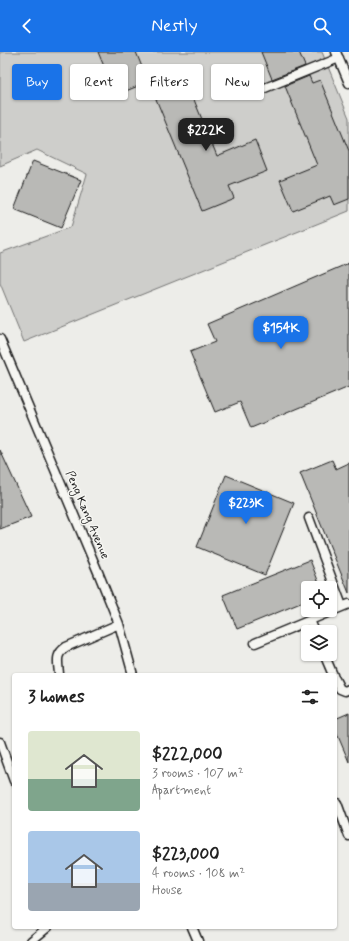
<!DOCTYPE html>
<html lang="en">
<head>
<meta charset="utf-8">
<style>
	:root { --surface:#fff; --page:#f6f6f6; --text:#222; --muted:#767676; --accent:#1a73e8 }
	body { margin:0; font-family:Mynerve,sans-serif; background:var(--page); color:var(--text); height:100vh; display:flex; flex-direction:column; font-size:15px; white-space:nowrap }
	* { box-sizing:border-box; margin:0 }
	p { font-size:13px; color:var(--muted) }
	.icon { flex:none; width:22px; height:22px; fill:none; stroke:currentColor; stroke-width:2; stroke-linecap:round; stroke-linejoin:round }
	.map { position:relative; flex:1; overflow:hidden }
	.drawer { position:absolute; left:12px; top:621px; width:325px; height:256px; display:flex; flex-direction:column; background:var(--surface); border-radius:4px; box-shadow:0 1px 3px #0004 }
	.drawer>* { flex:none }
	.hud { position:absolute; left:12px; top:12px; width:325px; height:36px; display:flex; gap:8px }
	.tools { position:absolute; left:301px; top:529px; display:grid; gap:8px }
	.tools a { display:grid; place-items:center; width:36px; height:36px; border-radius:4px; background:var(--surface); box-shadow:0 1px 3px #0004; font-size:20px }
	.price { position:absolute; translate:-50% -34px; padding:0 9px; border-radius:8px; background:var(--accent); color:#fff; font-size:13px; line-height:26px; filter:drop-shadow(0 1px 2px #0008) }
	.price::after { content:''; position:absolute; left:50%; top:24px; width:12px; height:9px; margin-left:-6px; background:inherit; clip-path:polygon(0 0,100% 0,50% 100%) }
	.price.on { background:#222; color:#fff }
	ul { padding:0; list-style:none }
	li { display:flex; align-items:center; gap:12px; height:100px; padding:0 16px }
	li span { display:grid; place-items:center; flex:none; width:112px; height:80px; border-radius:4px; color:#555 }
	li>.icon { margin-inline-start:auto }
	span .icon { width:48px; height:48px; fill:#fffc; stroke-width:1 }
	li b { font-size:17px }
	h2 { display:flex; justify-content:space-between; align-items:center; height:48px; padding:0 16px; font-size:17px }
	.pill { padding:0 14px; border-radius:4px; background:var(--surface); box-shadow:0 1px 3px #0004; font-size:14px; line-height:36px }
	.pill.on { background:var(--accent); color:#fff }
	header { display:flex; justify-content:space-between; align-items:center; height:52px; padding:0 16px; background:var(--accent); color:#fff; font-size:18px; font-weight:600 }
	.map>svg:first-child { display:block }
	.green { fill:#cececb; stroke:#757574 }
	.building { fill:#b9b9b6; stroke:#1c1c1c }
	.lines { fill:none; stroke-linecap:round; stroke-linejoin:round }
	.lane-casing { stroke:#1c1c1c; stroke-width:11 }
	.lane { stroke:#f6f6f2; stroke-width:8 }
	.labels { text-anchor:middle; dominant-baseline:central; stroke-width:3; stroke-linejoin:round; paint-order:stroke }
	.street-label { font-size:12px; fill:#1c1c1c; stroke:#f6f6f2 }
</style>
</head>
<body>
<header><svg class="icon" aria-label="back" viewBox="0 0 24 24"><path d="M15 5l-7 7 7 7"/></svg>Nestly<svg class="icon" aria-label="search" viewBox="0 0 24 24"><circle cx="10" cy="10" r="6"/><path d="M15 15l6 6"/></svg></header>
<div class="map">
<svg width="349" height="889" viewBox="0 0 349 889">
	<rect width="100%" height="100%" fill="#edede9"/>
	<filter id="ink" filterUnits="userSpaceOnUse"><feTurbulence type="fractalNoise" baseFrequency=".025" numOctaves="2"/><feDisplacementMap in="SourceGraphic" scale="8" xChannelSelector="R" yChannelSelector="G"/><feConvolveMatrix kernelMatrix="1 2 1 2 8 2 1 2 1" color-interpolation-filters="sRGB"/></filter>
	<g filter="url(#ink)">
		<!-- green -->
		<path class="green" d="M 0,0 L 322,0 L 349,66 L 349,159 L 24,290 L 0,231 L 0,201 L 71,175 L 87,122 L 37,98 L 0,114 Z"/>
		<!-- building -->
		<path class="building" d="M 98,0 L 136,0 L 148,30 L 116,43 Z
			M 261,0 L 299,0 L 305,14 L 272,27 Z
			M 309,24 L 312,31 L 320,28 L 349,99 L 349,147 L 334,153 L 330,144 L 293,159 L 280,128 L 317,113 L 285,34 Z
			M 188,33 L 217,104 L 255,88 L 267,119 L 229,134 L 234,146 L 202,159 L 156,47 Z
			M 33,109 L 81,128 L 61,176 L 14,157 Z
			M 349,211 L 349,335 L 251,376 L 240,350 L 215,360 L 190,300 L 215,290 L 207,272 Z
			M 0,398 L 31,465 L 0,477 Z
			M 332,408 L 336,417 L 349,411 L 349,541 L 300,421 Z
			M 226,423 L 294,451 L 265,523 L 197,495 Z
			M 310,508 L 321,536 L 308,536 L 308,548 L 237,577 L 223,543 Z
			M 349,661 L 349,710 L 335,677 L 335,667 Z"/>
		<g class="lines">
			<defs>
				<path id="lane" d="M 336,0 L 349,31
					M 255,40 L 339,6
					M 0,287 L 98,520 L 119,572 L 133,623
					M 309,466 L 342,554
					M 310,568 L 315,580
					M 255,591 L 349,552
					M 324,602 L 333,623
					M 59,622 C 58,609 55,603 66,595 L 119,572
					M 335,627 L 340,637 L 345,639 L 349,637
					M 0,690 L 14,729
					M 337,751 L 349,784
					M 192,875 L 198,889
					M 31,889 L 48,875"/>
			</defs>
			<!-- lane casing -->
			<use href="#lane" class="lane-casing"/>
			<!-- lane -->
			<use href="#lane" class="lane"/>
		</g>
	</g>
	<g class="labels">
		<!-- street labels -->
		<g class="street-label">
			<text transform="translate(87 463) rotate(67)">Peng Kang Avenue</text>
		</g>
	</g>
</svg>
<div class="tools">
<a><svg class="icon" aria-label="locate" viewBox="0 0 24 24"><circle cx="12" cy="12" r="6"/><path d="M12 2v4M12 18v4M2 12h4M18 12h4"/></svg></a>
<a><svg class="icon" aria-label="layers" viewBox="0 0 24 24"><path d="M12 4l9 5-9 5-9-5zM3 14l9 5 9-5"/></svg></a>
</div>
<b class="price on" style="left:206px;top:100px">$222K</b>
<b class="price" style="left:281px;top:298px">$154K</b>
<b class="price" style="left:246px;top:473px">$223K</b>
<div class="hud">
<a class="pill on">Buy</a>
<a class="pill">Rent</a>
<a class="pill">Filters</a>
<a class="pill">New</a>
</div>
<section class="drawer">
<h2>3 homes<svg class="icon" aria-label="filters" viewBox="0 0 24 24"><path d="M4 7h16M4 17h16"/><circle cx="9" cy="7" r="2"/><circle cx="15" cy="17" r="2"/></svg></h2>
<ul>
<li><span style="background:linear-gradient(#dfe7d0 60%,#7fa58c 0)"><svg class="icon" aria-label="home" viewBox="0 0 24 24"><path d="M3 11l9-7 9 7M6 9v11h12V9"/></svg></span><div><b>$222,000</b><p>3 rooms · 107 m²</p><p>Apartment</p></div></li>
<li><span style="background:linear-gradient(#a9c7e8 65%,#9aa5b1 0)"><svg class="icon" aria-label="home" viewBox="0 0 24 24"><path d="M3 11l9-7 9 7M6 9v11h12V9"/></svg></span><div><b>$223,000</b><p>4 rooms · 108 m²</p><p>House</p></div></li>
</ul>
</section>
</div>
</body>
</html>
